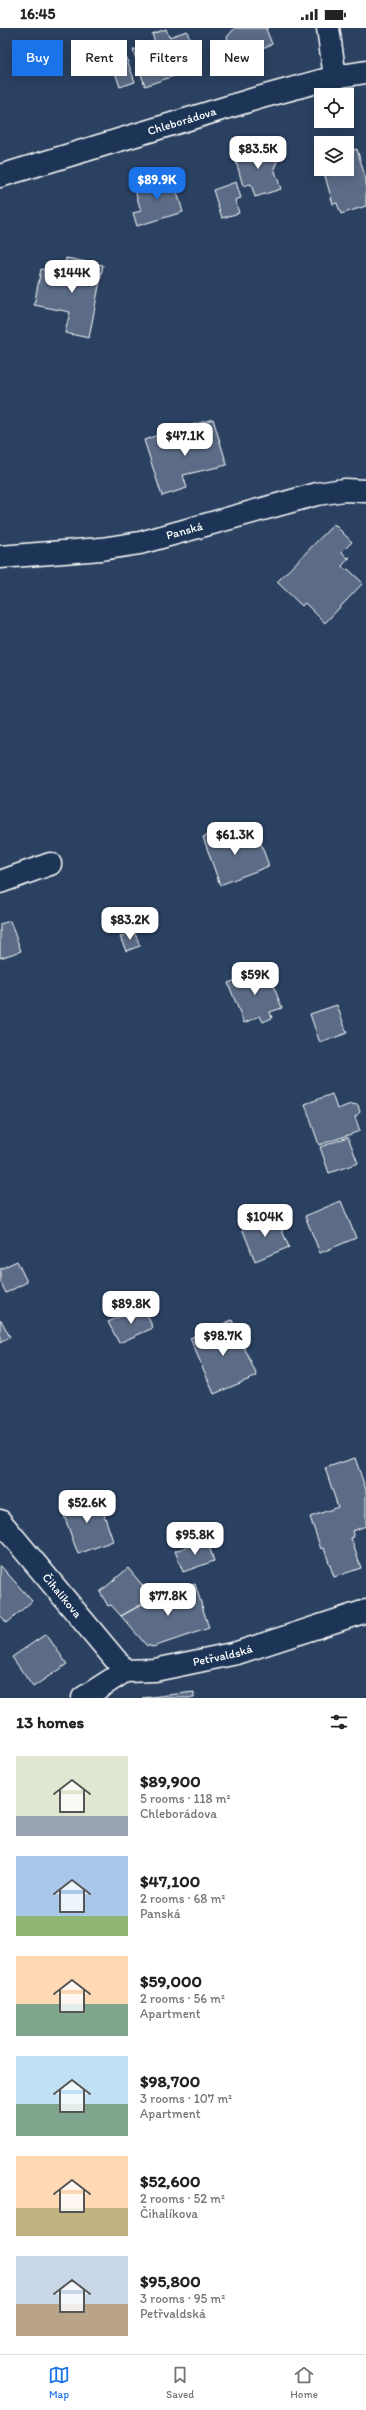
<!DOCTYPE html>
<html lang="en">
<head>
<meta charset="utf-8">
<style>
	:root { --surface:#fff; --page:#f6f6f6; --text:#222; --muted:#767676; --line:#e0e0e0; --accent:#1a73e8 }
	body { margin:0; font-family:Itim,sans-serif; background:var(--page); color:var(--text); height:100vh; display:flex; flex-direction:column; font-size:15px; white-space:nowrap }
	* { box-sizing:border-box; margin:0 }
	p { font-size:13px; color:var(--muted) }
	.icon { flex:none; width:22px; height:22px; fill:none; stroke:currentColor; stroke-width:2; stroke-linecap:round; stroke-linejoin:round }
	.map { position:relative; height:1670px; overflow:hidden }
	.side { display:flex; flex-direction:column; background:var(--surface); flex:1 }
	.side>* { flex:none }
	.guide { position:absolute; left:12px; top:12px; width:342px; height:36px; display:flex; gap:8px }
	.buttons { position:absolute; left:314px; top:60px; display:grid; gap:8px }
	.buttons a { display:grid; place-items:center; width:40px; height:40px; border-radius:0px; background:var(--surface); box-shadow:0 2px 10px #0003; font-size:20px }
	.price { position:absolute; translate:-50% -34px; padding:0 9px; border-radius:8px; background:#fff; color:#222; font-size:13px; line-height:26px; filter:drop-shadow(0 1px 2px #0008) }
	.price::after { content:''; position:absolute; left:50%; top:24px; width:12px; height:9px; margin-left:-6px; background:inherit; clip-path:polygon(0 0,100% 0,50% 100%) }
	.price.on { background:var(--accent); color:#fff }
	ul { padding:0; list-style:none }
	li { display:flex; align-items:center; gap:12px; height:100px; padding:0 16px }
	li span { display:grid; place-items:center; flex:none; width:112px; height:80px; border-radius:0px; color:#555 }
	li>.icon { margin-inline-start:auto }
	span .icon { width:48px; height:48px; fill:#fffc; stroke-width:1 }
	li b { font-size:17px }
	h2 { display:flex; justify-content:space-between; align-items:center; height:48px; padding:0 16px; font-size:17px }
	.pill { padding:0 14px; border-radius:0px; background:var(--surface); box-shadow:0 2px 10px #0003; font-size:14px; line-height:36px }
	.pill.on { background:var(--accent); color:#fff }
	.status { display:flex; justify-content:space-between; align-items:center; height:28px; padding:0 20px; background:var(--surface); direction:ltr }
	.status svg { height:11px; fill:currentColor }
	.tab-bar { display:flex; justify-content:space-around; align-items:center; height:56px; border-top:1px solid var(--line); background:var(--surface); font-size:11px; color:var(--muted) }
	.tab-bar a { display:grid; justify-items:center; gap:2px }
	.tab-bar .on { color:var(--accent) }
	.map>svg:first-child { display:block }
	.building { fill:#5b6c86; stroke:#fff }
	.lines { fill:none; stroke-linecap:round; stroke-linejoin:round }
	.street-casing { stroke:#fff; stroke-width:25 }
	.street { stroke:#1d3557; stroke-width:22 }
	.labels { text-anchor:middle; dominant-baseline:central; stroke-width:4; stroke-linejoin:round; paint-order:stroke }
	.street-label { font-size:12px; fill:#fff; stroke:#1d3557 }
</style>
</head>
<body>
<div class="status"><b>16:45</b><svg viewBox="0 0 49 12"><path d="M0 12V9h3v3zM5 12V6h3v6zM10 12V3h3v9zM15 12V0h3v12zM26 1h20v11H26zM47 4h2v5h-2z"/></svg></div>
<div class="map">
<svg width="366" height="1670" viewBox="0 0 366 1670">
	<rect width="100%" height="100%" fill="#2a4161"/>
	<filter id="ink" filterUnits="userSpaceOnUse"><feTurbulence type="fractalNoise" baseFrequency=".025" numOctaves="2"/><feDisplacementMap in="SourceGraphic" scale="8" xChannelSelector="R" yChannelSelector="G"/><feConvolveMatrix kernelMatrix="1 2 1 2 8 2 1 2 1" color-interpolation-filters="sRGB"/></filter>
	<g filter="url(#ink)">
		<!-- building -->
		<path class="building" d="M 235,0 L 268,0 L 266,1 L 272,16 L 260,21 L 262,24 L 252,28 L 250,25 L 239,29 L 235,17 L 229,15 L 227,9 Z
			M 166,1 L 169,9 L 187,3 L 199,39 L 145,58 L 133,22 L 155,14 L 152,6 Z
			M 126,29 L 135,54 L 120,59 L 112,35 Z
			M 268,117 L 270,125 L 276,128 L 277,134 L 274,140 L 281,161 L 255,169 L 251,156 L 243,158 L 234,126 Z
			M 357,121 L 366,152 L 366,178 L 341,186 L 337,175 L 333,176 L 323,141 L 347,141 L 347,124 Z
			M 172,147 L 183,184 L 137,198 L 133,185 L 141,183 L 134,159 Z
			M 236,154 L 241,170 L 235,172 L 239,185 L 222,190 L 213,162 Z
			M 66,230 L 103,237 L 89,310 L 65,305 L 70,284 L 34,277 L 41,241 L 63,246 Z
			M 213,391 L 227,437 L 183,447 L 187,460 L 162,468 L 144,412 L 161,406 L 166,421 L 194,413 L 189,398 Z
			M 334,496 L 352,514 L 342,524 L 347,530 L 350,529 L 342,538 L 346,543 L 348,541 L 363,555 L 325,595 L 305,575 L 302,578 L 277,554 Z
			M 226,801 L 232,815 L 257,805 L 269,838 L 220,857 L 203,809 Z
			M 10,893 L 21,923 L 0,930 L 0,896 Z
			M 134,903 L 140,918 L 126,923 L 120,909 Z
			M 267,941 L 282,980 L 270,984 L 272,990 L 263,994 L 260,988 L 244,995 L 228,955 Z
			M 337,977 L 347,1005 L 320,1015 L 310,986 Z
			M 332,1066 L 337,1081 L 351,1076 L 358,1077 L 360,1084 L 355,1089 L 360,1103 L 319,1117 L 305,1076 Z
			M 348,1109 L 358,1135 L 329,1145 L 320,1119 Z
			M 341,1173 L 356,1210 L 320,1225 L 305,1188 Z
			M 275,1186 L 289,1219 L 255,1233 L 242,1200 Z
			M 17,1233 L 27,1254 L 6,1265 L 0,1253 L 0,1241 Z
			M 143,1278 L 153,1300 L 119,1315 L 108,1294 Z
			M 1,1292 L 10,1309 L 0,1315 L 0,1293 Z
			M 232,1292 L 257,1348 L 214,1366 L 190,1310 Z
			M 355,1430 L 366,1462 L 366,1498 L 352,1503 L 354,1509 L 351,1510 L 361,1540 L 334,1549 L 324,1520 L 321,1521 L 310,1489 L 338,1479 L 325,1440 Z
			M 97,1466 L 113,1513 L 78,1526 L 61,1479 Z
			M 207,1512 L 214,1533 L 183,1544 L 175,1523 Z
			M 0,1537 L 32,1573 L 7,1595 L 0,1587 Z
			M 128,1540 L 153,1570 L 121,1588 L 111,1577 L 108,1578 L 100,1564 Z
			M 195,1556 L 209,1600 L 153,1619 L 146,1617 L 121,1588 L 153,1570 Z
			M 46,1606 L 67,1636 L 33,1659 L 12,1629 Z
			M 194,1664 L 194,1670 L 142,1670 Z"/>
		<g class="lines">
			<defs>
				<g id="street">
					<path d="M 328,0 L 335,49"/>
					<path id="s1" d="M 0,148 L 258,70 L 335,49 L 366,44"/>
					<path id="s2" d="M 0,529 L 101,521 L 140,515 L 317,466 L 344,462 L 366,463"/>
					<path d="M 0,854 L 50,836"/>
					<path id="s3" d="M 0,1493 L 125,1643"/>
					<path id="s4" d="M 83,1670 L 125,1643 L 155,1642 L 237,1625 L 366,1583"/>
				</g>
			</defs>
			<!-- street casing -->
			<use href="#street" class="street-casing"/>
			<!-- street -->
			<use href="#street" class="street"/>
		</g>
	</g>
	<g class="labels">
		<!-- street labels -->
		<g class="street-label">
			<text stroke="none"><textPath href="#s1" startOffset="190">Chleborádova</textPath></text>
			<text stroke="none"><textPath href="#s2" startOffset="187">Panská</textPath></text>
			<text stroke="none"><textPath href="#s3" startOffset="97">Čihalíkova</textPath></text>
			<text stroke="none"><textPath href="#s4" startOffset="149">Petřvaldská</textPath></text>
		</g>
	</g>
</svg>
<div class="buttons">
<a><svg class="icon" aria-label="locate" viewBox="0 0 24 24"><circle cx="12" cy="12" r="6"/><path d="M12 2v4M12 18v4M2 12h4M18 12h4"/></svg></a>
<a><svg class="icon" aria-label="layers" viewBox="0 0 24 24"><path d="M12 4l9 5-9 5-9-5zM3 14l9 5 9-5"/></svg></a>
</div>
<b class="price" style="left:258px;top:142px">$83.5K</b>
<b class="price on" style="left:157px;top:173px">$89.9K</b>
<b class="price" style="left:72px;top:266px">$144K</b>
<b class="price" style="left:185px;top:429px">$47.1K</b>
<b class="price" style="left:235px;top:828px">$61.3K</b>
<b class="price" style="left:130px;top:913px">$83.2K</b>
<b class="price" style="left:255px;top:968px">$59K</b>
<b class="price" style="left:265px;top:1210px">$104K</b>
<b class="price" style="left:131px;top:1297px">$89.8K</b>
<b class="price" style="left:223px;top:1329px">$98.7K</b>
<b class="price" style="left:87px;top:1496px">$52.6K</b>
<b class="price" style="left:195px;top:1528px">$95.8K</b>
<b class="price" style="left:168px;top:1589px">$77.8K</b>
<div class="guide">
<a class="pill on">Buy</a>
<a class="pill">Rent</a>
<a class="pill">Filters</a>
<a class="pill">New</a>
</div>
</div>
<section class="side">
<h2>13 homes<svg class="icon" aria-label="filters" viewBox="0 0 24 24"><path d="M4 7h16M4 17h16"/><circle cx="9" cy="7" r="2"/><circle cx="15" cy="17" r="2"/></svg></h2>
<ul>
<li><span style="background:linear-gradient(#dfe7d0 75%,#9aa5b1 0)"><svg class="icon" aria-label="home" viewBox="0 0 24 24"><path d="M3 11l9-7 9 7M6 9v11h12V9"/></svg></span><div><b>$89,900</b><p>5 rooms · 118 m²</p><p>Chleborádova</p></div></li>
<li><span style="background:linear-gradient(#a9c7e8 75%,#8fb573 0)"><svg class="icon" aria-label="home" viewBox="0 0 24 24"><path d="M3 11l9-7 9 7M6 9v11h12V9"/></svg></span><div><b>$47,100</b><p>2 rooms · 68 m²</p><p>Panská</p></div></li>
<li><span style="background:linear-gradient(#ffd9b3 60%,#7fa58c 0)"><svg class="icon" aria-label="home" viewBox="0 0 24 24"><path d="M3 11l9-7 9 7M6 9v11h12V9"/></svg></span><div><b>$59,000</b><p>2 rooms · 56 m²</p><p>Apartment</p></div></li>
<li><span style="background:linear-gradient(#bfe0f5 60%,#7fa58c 0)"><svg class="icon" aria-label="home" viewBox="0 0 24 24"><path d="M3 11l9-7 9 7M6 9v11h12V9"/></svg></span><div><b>$98,700</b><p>3 rooms · 107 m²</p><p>Apartment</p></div></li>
<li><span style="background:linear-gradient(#ffd9b3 65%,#c2b280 0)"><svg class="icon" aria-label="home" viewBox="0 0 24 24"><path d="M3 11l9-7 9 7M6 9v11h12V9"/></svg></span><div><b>$52,600</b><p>2 rooms · 52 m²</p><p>Čihalíkova</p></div></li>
<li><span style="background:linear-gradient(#c9d6e8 60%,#b9a48a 0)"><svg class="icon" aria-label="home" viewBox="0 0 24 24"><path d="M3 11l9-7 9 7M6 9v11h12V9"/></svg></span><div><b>$95,800</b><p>3 rooms · 95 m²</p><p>Petřvaldská</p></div></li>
</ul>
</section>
<nav class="tab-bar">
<a class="on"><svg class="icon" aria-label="map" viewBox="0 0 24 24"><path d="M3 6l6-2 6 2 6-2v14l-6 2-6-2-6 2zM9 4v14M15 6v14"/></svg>Map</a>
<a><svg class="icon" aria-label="saved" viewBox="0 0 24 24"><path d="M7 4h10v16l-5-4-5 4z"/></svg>Saved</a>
<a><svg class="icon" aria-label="home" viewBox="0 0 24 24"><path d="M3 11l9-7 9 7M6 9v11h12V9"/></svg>Home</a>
</nav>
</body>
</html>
